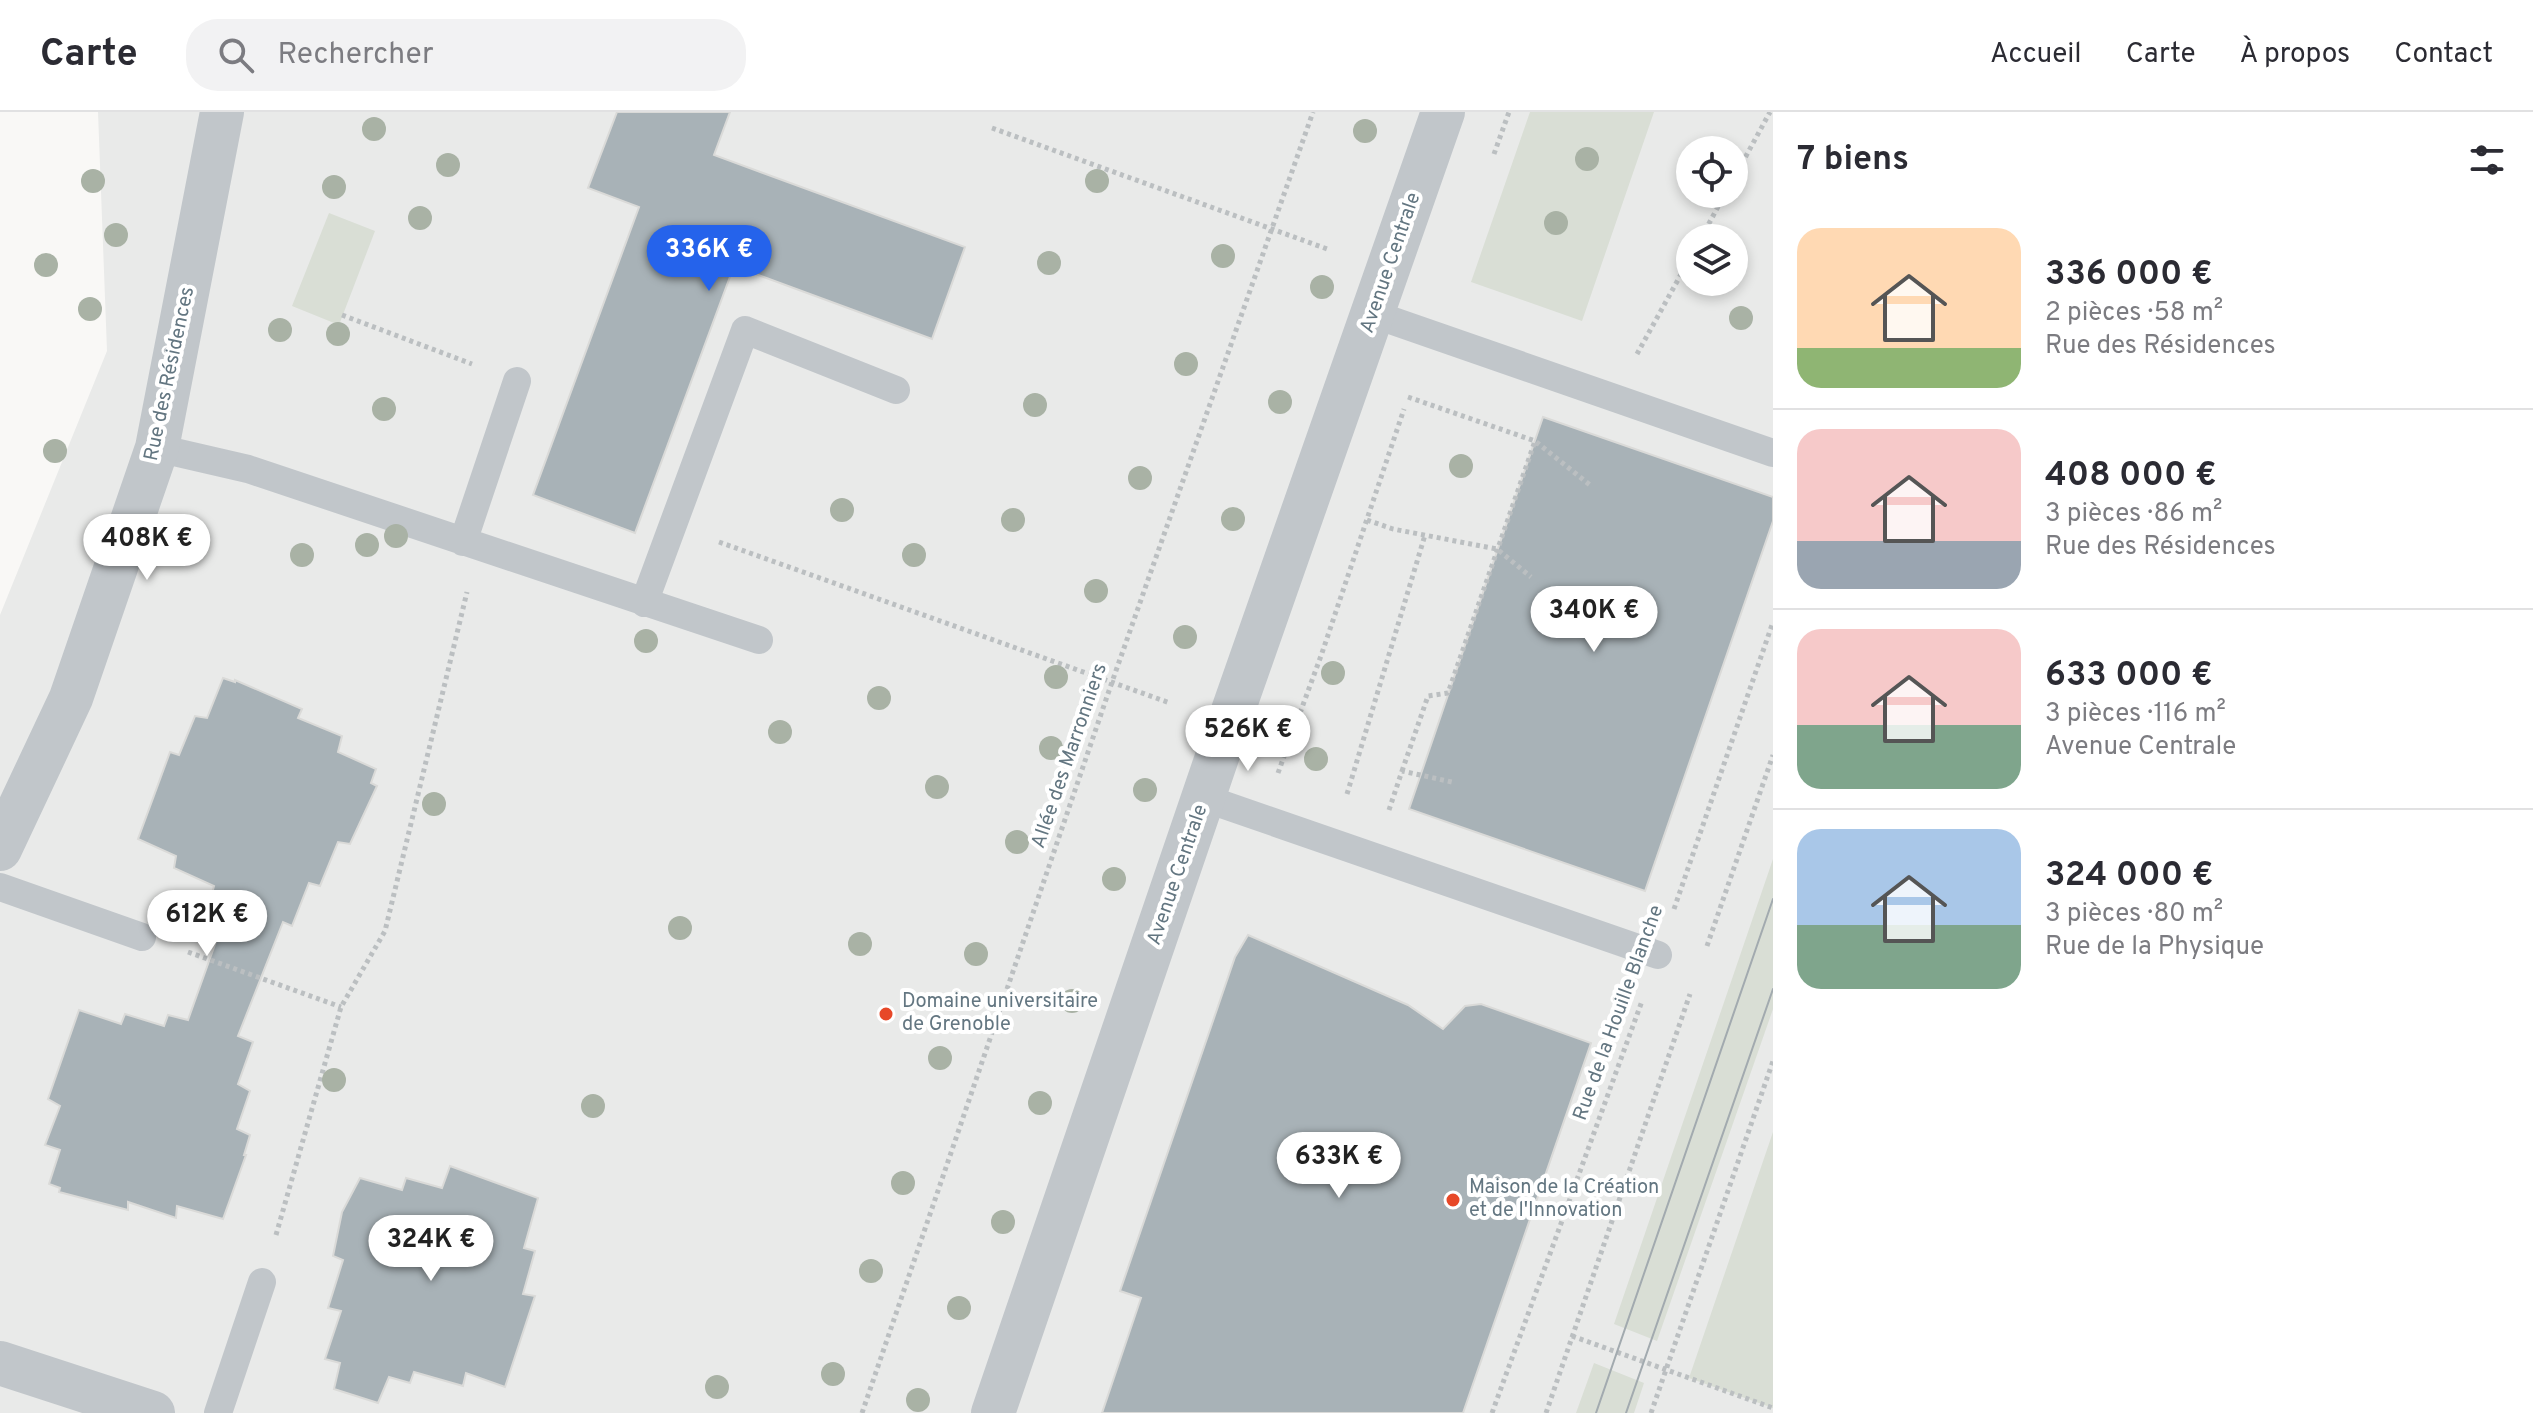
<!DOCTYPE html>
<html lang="fr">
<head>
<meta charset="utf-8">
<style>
	:root { --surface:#fff; --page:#f2f2f3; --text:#2b2b33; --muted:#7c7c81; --line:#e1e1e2; --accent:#2563eb }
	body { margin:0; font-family:Overpass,sans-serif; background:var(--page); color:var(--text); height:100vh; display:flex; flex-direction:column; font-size:30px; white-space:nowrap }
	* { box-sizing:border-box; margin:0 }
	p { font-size:26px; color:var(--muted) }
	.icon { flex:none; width:44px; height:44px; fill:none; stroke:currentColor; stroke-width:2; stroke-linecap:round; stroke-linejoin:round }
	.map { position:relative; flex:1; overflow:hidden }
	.panel { display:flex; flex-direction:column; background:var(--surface); width:760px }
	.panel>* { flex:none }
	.buttons { position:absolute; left:1676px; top:24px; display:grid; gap:16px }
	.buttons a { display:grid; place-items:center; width:72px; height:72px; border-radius:50%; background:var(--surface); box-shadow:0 4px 12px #0003; font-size:40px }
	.price { position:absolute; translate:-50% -68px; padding:0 18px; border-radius:28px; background:#fff; color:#222; font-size:26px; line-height:52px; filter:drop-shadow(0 2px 4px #0008) }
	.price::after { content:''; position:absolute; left:50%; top:48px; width:24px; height:18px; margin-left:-12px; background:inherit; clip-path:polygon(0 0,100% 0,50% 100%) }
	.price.on { background:var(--accent); color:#fff }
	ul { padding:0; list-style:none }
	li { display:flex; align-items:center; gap:24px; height:200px; padding:0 24px }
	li+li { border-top:2px solid var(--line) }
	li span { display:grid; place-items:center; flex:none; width:224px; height:160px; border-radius:24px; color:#555 }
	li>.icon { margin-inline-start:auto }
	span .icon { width:96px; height:96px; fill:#fffc; stroke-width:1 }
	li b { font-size:34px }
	h2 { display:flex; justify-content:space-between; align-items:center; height:96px; padding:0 24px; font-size:34px }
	header { display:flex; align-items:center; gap:48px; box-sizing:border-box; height:112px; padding:0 40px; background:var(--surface); border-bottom:2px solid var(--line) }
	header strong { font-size:38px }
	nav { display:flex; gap:44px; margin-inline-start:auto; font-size:28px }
	.search { width:560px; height:72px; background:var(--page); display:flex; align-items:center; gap:20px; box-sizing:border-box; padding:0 28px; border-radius:32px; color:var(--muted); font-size:30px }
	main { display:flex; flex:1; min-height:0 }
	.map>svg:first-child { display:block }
	.built { fill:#e9eae9; fill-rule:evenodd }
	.green { fill:#d9ded5 }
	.building { fill:#a8b2b7; stroke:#dadad8; stroke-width:2 }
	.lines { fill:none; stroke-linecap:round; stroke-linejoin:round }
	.path { stroke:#bbbfc1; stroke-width:5; stroke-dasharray:4 4; stroke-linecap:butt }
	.service { stroke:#c1c6ca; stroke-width:28 }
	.minor { stroke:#c1c6ca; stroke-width:44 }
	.tertiary { stroke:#c1c6ca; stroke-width:44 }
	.tram { stroke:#a2aaaf; stroke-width:2 }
	.tree { fill:#a9b2a5 }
	.poi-dot { fill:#e74828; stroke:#fff; stroke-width:3 }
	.labels { text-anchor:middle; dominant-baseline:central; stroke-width:8; stroke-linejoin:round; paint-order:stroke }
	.street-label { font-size:20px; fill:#637681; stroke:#fff }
	.poi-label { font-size:20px; fill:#637681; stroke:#fff; text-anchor:start }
</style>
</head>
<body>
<header>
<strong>Carte</strong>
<div class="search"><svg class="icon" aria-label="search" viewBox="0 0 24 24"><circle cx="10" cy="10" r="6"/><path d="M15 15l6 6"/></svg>Rechercher</div>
<nav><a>Accueil</a><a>Carte</a><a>À propos</a><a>Contact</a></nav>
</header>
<main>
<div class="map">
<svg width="1773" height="1301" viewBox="0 0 1773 1301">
	<rect width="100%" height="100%" fill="#f9f8f6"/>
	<!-- built -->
	<path class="built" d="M 98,0 L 1773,0 L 1773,1301 L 0,1301 L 0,503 L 107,239 ZM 1690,38 L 1734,38 L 1734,82 L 1690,82 ZM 1690,126 L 1734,126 L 1734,170 L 1690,170 Z"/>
	<!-- green -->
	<path class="green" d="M 1530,0 L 1654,0 L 1582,209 L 1471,170 Z
		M 329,101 L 375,119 L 339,213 L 292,194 Z
		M 1773,747 L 1773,897 L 1657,1229 L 1614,1212 Z
		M 1773,1020 L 1773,1296 L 1689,1266 Z
		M 1594,1251 L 1644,1271 L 1634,1301 L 1576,1301 Z"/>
	<!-- building -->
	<path class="building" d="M 617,0 L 730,0 L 714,43 L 965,135 L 932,227 L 734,154 L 635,421 L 533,383 L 639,95 L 588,76 Z
		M 1543,305 L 1773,385 L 1773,409 L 1645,779 L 1409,697 Z
		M 223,566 L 235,570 L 235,568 L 302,597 L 298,606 L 342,624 L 338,640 L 376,657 L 371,671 L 377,674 L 350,732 L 338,730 L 320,774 L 309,771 L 292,814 L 283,810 L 238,924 L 253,930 L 238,972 L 250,979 L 237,1017 L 250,1023 L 244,1043 L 246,1043 L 223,1107 L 177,1094 L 176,1106 L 128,1090 L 128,1098 L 59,1080 L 60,1076 L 49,1072 L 60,1038 L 45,1033 L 60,994 L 48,987 L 79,898 L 121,912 L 125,902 L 164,914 L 168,903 L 188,908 L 229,793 L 211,785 L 214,774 L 174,756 L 176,744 L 138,727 L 170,640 L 179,643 L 195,604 L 207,606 Z
		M 1248,823 L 1408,893 L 1443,917 L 1465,894 L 1481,892 L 1591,931 L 1463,1301 L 1102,1301 L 1141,1186 L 1120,1179 L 1235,845 Z
		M 450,1054 L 538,1086 L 524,1136 L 535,1139 L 523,1182 L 535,1184 L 505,1275 L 466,1261 L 463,1274 L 414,1260 L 410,1271 L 389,1265 L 378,1291 L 334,1277 L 340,1251 L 325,1247 L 341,1199 L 328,1196 L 343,1148 L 333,1144 L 342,1100 L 360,1066 L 402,1078 L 406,1066 L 442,1076 Z"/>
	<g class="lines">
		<!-- path -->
		<path class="path" d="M 992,16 L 1330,138
			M 1494,42 L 1509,0
			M 1734,66 L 1770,0
			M 1701,126 L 1725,82
			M 342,203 L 472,252
			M 1637,242 L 1690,146
			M 1408,285 L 1535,329 L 1590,373
			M 1367,408 L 1393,417 L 1497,437 L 1531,465
			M 719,430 L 1170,591
			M 1402,659 L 1428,584 L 1448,581 L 1535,329
			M 1278,661 L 1322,541 L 1404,297
			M 1347,682 L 1425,423
			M 1389,698 L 1402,659 L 1452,670
			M 1674,797 L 1773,510
			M 1707,834 L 1773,643
			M 188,840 L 341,895
			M 276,1123 L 341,895 L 385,819 L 467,480
			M 1572,1224 L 1773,1296
			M 862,1301 L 1112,570 L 1313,0
			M 1492,1301 L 1642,889
			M 1546,1301 L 1690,882
			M 1651,1301 L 1773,949"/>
		<!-- service -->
		<path class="service" d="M 1373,202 L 1773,341
			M 157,336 L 248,357 L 759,528
			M 463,430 L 517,269
			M 644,491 L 745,218 L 896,278
			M 1204,686 L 1658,843
			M 0,775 L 142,825
			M 218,1301 L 262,1170"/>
		<!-- minor -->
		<path class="minor" d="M 0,1251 L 153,1301
			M 993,1301 L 1228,613 L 1443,0"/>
		<!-- tertiary -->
		<path class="tertiary" d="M 0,737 L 71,586 L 157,336 L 222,0"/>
		<!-- tram -->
		<path class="tram" d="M 1596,1301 L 1773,787
			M 1626,1301 L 1773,877"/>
	</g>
	<!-- trees -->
	<g class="tree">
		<circle cx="374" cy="17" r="12"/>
		<circle cx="1365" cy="19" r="12"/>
		<circle cx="1587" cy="47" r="12"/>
		<circle cx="448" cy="53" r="12"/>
		<circle cx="93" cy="69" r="12"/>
		<circle cx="1097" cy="69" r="12"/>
		<circle cx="334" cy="75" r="12"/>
		<circle cx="420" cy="106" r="12"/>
		<circle cx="1556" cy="111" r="12"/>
		<circle cx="116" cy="123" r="12"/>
		<circle cx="1223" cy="144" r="12"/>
		<circle cx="1049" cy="151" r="12"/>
		<circle cx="46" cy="153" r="12"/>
		<circle cx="1322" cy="175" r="12"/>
		<circle cx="90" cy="197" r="12"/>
		<circle cx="1741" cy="206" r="12"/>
		<circle cx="280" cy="218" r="12"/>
		<circle cx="338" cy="222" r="12"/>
		<circle cx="1186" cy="252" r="12"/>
		<circle cx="1280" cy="290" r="12"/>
		<circle cx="1035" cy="293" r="12"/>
		<circle cx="384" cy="297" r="12"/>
		<circle cx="55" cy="339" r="12"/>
		<circle cx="1461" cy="354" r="12"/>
		<circle cx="1140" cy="366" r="12"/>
		<circle cx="842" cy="398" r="12"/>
		<circle cx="1233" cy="407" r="12"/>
		<circle cx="1013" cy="408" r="12"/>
		<circle cx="396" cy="424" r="12"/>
		<circle cx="367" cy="433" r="12"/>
		<circle cx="302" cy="443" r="12"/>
		<circle cx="914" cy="443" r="12"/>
		<circle cx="1096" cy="479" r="12"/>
		<circle cx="1185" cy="525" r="12"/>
		<circle cx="646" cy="529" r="12"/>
		<circle cx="1333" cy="561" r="12"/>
		<circle cx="1056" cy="565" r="12"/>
		<circle cx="879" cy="586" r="12"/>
		<circle cx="780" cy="620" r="12"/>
		<circle cx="1051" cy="636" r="12"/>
		<circle cx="1316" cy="647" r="12"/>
		<circle cx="937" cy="675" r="12"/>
		<circle cx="1145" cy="678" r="12"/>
		<circle cx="434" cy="692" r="12"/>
		<circle cx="1017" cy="730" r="12"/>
		<circle cx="1114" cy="767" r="12"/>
		<circle cx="680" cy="816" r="12"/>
		<circle cx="860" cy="832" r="12"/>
		<circle cx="976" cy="842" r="12"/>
		<circle cx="1072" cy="889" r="12"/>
		<circle cx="940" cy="946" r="12"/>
		<circle cx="334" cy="968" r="12"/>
		<circle cx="1040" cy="991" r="12"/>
		<circle cx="593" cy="994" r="12"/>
		<circle cx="903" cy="1071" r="12"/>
		<circle cx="1003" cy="1110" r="12"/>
		<circle cx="871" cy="1159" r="12"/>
		<circle cx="959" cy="1196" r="12"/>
		<circle cx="833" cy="1262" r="12"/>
		<circle cx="717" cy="1275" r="12"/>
		<circle cx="918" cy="1288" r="12"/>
	</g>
	<!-- markers -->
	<g class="poi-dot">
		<circle cx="886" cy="902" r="8"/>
		<circle cx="1453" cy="1088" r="8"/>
	</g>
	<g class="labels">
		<!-- street labels -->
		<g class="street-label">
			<text transform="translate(1391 151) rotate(-71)">Avenue Centrale</text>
			<text transform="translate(170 262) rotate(-78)">Rue des Résidences</text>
			<text transform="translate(1070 644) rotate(-71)">Allée des Marronniers</text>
			<text transform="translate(1178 763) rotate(-71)">Avenue Centrale</text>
			<text transform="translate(1619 901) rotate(-70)">Rue de la Houille Blanche</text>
		</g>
		<!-- poi labels -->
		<g class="poi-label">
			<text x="902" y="890">Domaine universitaire<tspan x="902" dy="23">de Grenoble</tspan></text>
			<text x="1469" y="1076">Maison de la Création<tspan x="1469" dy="23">et de l'Innovation</tspan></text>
		</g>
	</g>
</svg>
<div class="buttons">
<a><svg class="icon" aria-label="locate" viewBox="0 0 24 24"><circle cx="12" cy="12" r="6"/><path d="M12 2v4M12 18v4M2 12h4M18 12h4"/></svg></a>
<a><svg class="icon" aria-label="layers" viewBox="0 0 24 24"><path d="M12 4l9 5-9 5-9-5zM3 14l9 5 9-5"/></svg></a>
</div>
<b class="price on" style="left:709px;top:181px">336K €</b>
<b class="price" style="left:147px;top:470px">408K €</b>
<b class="price" style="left:1594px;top:542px">340K €</b>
<b class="price" style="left:1248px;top:661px">526K €</b>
<b class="price" style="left:207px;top:846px">612K €</b>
<b class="price" style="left:1339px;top:1088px">633K €</b>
<b class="price" style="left:431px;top:1171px">324K €</b>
</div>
<section class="panel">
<h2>7 biens<svg class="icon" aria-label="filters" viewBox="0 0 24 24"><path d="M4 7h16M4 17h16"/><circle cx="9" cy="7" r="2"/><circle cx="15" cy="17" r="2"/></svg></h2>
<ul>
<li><span style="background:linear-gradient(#ffd9b3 75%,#8fb573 0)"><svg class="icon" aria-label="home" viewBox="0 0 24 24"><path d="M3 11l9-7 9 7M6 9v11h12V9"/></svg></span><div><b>336 000 €</b><p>2 pièces · 58 m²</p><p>Rue des Résidences</p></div></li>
<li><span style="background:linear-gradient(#f6c9c9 70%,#9aa5b1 0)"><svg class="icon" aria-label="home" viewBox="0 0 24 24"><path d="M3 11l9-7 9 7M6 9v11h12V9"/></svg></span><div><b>408 000 €</b><p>3 pièces · 86 m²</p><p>Rue des Résidences</p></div></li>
<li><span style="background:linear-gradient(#f6c9c9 60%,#7fa58c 0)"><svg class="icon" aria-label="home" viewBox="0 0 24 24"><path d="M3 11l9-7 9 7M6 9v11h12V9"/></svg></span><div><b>633 000 €</b><p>3 pièces · 116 m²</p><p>Avenue Centrale</p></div></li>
<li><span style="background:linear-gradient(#a9c7e8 60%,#7fa58c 0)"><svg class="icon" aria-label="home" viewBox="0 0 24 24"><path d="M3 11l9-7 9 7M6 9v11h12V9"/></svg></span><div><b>324 000 €</b><p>3 pièces · 80 m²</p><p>Rue de la Physique</p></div></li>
</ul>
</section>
</main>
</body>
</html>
